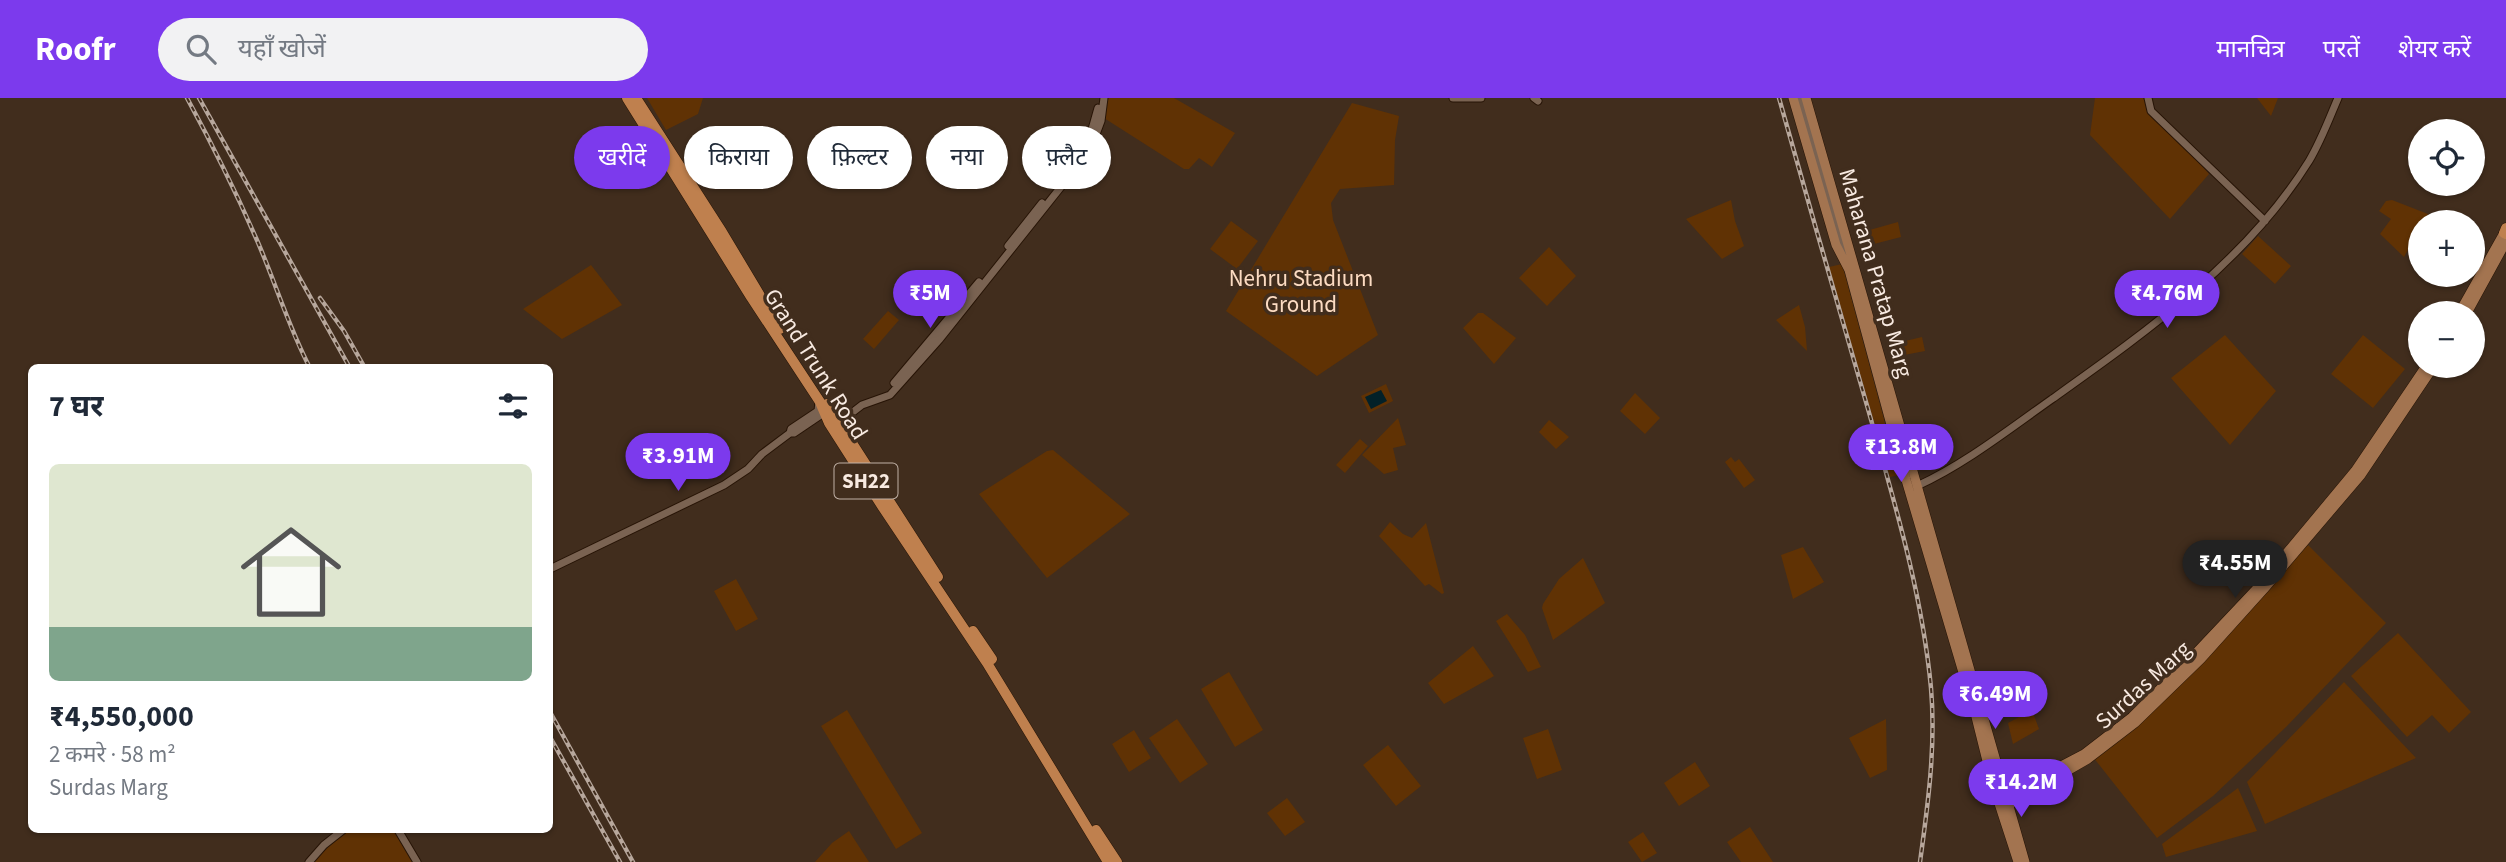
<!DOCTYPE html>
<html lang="hi">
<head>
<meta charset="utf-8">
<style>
	:root { --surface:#fff; --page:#f2f2f3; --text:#1f2937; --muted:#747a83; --line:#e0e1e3; --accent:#7c3aed }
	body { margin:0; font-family:"Source Sans 3","Noto Sans Devanagari",sans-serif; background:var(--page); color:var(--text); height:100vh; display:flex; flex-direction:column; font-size:26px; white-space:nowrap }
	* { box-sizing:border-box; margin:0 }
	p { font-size:23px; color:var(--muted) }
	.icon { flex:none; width:38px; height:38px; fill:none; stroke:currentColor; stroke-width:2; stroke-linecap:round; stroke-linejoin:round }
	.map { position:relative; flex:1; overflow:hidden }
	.panel { position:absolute; left:28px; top:266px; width:525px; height:469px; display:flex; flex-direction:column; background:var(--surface); border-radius:10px; box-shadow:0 2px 5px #0004 }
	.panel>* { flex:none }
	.guide { position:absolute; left:574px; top:28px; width:665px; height:63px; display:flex; gap:14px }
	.controls { position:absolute; left:2408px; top:21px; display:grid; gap:14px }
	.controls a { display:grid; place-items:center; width:77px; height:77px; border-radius:50%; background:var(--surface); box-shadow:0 2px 5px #0004; font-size:35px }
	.price { position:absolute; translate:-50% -60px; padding:0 16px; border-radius:24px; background:var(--accent); color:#fff; font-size:23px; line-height:46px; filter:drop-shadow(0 2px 4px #0008) }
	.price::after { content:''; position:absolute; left:50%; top:42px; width:21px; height:16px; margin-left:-10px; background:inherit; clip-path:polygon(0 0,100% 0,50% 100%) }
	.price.selected { background:#222; color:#fff }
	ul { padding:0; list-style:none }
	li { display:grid; align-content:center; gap:14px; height:371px; padding:0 21px }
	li+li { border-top:2px solid var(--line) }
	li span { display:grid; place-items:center; height:217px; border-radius:10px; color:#555 }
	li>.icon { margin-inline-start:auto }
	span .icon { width:126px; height:126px; fill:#fffc; stroke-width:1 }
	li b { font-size:30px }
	h2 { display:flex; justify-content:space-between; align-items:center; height:84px; padding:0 21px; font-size:30px }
	.chip { padding:0 24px; border-radius:32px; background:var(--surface); box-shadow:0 2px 5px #0004; font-size:24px; line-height:63px }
	.chip.selected { background:var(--accent); color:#fff }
	header { display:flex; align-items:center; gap:42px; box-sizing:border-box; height:98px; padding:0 35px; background:var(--accent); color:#fff }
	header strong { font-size:33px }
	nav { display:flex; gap:38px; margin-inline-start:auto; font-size:24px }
	.search { width:490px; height:63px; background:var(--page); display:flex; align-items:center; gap:18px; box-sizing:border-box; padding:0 24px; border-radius:38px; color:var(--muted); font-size:26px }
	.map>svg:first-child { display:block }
	.green { fill:#603204 }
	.water { fill:#032128 }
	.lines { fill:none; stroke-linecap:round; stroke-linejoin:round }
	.minor-casing { stroke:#271406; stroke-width:9 }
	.major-casing { stroke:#271406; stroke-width:10 }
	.highway-casing { stroke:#271406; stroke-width:11 }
	.minor { stroke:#7a6352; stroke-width:7 }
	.major { stroke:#a37450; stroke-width:9 }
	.highway { stroke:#bf804e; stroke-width:10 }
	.rail-casing { stroke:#b7a79c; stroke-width:4.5 }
	.rail { stroke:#412d1d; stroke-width:2; stroke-dasharray:5; stroke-linecap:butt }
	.labels { text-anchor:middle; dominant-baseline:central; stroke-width:7; stroke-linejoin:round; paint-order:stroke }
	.shield { fill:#412d1d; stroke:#c1b1a6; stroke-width:2 }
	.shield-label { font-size:21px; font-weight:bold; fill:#f8eae1 }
	.street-label { font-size:23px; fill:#f8eae1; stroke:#412d1d }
	.park-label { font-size:23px; fill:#fcdbc2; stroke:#412d1d }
</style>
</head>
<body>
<header>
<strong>Roofr</strong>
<div class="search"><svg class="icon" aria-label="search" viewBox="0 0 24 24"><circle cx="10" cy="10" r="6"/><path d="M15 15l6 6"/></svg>यहाँ खोजें</div>
<nav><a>मानचित्र</a><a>परतें</a><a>शेयर करें</a></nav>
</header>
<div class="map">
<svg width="2506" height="764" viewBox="0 0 2506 764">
	<rect width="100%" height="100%" fill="#412d1d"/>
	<!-- green -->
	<path class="green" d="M 647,0 L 703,0 L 698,16 L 666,32 Z
		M 1104,0 L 1174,0 L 1235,35 L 1212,69 L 1199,60 L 1189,71 L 1184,71 L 1104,20 Z
		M 2095,0 L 2143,0 L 2209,76 L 2170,121 L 2090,37 Z
		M 2257,0 L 2278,0 L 2271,18 Z
		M 1352,5 L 1399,18 L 1395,42 L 1394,87 L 1340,91 L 1331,105 L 1333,122 L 1378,237 L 1317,278 L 1226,213 Z
		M 1731,102 L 1735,123 L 1744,148 L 1722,161 L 1686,121 Z
		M 2392,102 L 2428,116 L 2423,124 L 2420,124 L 2420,130 L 2404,159 L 2380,136 L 2391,121 L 2379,113 L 2386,103 Z
		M 1231,123 L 1258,143 L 1237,171 L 1210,151 Z
		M 1898,124 L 1901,139 L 1870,147 L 1866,133 Z
		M 2258,138 L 2291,168 L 2275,186 L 2242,156 Z
		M 1549,149 L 1576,178 L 1547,208 L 1519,180 Z
		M 1842,166 L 1899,377 L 1890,379 L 1829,169 Z
		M 591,167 L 622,207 L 562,241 L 523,211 Z
		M 1799,207 L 1805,229 L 1807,253 L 1776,222 Z
		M 888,213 L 899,222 L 874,251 L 863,241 Z
		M 1478,215 L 1483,215 L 1516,240 L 1494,266 L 1463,230 Z
		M 2225,237 L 2276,293 L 2230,347 L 2171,280 Z
		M 2363,237 L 2405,271 L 2373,310 L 2331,276 Z
		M 1922,239 L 1925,253 L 1904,257 L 1901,244 Z
		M 1386,286 L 1393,303 L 1369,315 L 1361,298 Z
		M 1635,295 L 1660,320 L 1645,336 L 1620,313 Z
		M 1398,320 L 1406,347 L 1393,350 L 1398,372 L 1384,376 L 1362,357 Z
		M 1549,322 L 1569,339 L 1556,351 L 1539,334 Z
		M 1360,341 L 1368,348 L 1345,375 L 1336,367 Z
		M 1053,352 L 1130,416 L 1047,480 L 979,396 L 1047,353 Z
		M 1731,359 L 1735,364 L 1739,361 L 1755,382 L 1744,390 L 1725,364 Z
		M 1390,424 L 1403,436 L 1412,440 L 1426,425 L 1444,495 L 1442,496 L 1429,486 L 1425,488 L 1379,438 Z
		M 2308,447 L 2386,525 L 2286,629 L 2213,698 L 2157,740 L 2093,659 L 2192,573 Z
		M 1803,449 L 1824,484 L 1793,501 L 1781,457 Z
		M 1583,460 L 1605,505 L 1553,542 L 1542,510 L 1543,506 L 1559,481 Z
		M 736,481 L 758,521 L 736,533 L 714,493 Z
		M 1507,516 L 1525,537 L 1541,569 L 1528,574 L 1496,523 Z
		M 2398,535 L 2471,614 L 2449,635 L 2432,617 L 2407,639 L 2351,578 Z
		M 1473,548 L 1494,578 L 1444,606 L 1428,585 Z
		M 1229,574 L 1263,632 L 1235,649 L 1201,591 Z
		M 2344,584 L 2416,660 L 2265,726 L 2247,684 Z
		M 847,612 L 922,735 L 896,751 L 821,628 Z
		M 2032,612 L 2039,631 L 2013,646 L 2008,625 Z
		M 1177,621 L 1208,666 L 1180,685 L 1149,640 Z
		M 1886,621 L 1887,672 L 1870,680 L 1849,640 Z
		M 1548,631 L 1562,672 L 1537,681 L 1523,640 Z
		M 1134,632 L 1151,660 L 1129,674 L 1112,646 Z
		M 1388,647 L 1421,688 L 1396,708 L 1363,667 Z
		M 1695,664 L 1710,688 L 1679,708 L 1664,685 Z
		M 2238,690 L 2257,733 L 2166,759 L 2162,746 Z
		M 1287,700 L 1305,724 L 1285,738 L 1267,715 Z
		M 1750,729 L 1773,764 L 1741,764 L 1727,744 Z
		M 348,732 L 395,732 L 413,764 L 311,764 Z
		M 849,733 L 869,764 L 815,764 L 832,745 Z
		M 1643,734 L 1657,755 L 1642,764 L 1628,744 Z"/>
	<!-- water -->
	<path class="water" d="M 1381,292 L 1387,303 L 1371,311 L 1365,299 Z"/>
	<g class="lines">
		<defs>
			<path id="minor" d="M 1453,0 L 1481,0
				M 1534,0 L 1538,3
				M 1799,0 L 1845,161
				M 2148,0 L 2151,13 L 2265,123
				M 1063,79 L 1089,42 L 1098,10
				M 1008,148 L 1042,105
				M 894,285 L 979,184
				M 836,327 L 862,307 L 890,297 L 939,242 L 1076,70 L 1095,39 L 1101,23 L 1104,0
				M 790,335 L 794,335 L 828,312
				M 1917,388 C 1965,366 2008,332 2052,301 C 2146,234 2247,163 2309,63 C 2321,43 2329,21 2338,0
				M 550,471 L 724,387 L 748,371 L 762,356 L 790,335 L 791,331 L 818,313 L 819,303
				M 398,732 L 417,764
				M 309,764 L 324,747 L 343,732"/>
			<path id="major" d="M 1793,0 L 1836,147 L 1849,172 L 1906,382 L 1975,615 L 1993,687 L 2018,764
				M 1806,0 L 2025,764
				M 2459,215 L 2504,135
				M 2467,215 L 2506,144
				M 2000,700 L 2084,656 L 2132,619 L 2194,557 L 2260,487 L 2355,373 L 2426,268
				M 2003,710 L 2088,661 L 2135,625 L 2201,561 L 2264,491 L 2361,377 L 2434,268"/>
			<path id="highway" d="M 627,0 L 751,199 L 820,304 L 829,325 L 882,408 L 987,565 L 1108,764
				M 636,0 L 722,134 L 780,231
				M 2506,130 L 2504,135 L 2506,136
				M 827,306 L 938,479
				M 973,533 L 992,561
				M 1096,732 L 1117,764"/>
		</defs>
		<!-- minor casing -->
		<use href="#minor" class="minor-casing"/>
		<!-- major casing -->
		<use href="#major" class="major-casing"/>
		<!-- highway casing -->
		<use href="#highway" class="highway-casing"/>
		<!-- minor -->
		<use href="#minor" class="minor"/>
		<!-- major -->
		<use href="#major" class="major"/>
		<!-- highway -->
		<use href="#highway" class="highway"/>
		<defs>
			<path id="rail" d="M 187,0 C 212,46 235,92 256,140 C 275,183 288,228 310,270
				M 199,0 L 350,270
				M 1779,0 C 1808,104 1838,207 1868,311 C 1894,403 1922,494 1931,590 C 1936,648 1928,706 1920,764
				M 320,200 L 344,233 L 365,270
				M 550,614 L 633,764
				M 550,639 L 620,764"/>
		</defs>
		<!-- rail casing -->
		<use href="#rail" class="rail-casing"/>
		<!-- rail -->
		<use href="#rail" class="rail"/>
	</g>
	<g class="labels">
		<!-- shield labels -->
		<rect class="shield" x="834.5" y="365.5" width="63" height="35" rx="5"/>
		<g class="shield-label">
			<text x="866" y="383">SH22</text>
		</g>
		<!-- street labels -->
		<g class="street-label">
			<text transform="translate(1876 175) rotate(74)">Maharana Pratap Marg</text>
			<text transform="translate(816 266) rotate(58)">Grand Trunk Road</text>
			<text transform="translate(2143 587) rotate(-42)">Surdas Marg</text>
		</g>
		<!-- park labels -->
		<g class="park-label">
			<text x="1301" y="180">Nehru Stadium<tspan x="1301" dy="26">Ground</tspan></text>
		</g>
	</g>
</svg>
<div class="controls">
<a><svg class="icon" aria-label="locate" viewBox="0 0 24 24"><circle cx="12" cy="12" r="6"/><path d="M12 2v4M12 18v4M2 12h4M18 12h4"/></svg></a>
<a>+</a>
<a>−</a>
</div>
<b class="price" style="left:930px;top:232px">₹5M</b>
<b class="price" style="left:2167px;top:232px">₹4.76M</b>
<b class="price" style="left:1901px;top:386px">₹13.8M</b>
<b class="price" style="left:678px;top:395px">₹3.91M</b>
<b class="price selected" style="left:2235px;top:502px">₹4.55M</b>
<b class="price" style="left:1995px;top:633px">₹6.49M</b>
<b class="price" style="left:2021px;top:721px">₹14.2M</b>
<div class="guide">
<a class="chip selected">खरीदें</a>
<a class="chip">किराया</a>
<a class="chip">फ़िल्टर</a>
<a class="chip">नया</a>
<a class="chip">फ़्लैट</a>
</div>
<section class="panel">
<h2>7 घर<svg class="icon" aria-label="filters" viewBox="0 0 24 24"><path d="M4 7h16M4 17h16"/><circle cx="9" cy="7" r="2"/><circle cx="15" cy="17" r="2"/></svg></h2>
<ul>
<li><span style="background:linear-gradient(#dfe7d0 75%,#7fa58c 0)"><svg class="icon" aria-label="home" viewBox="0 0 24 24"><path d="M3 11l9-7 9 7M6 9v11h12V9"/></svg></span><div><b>₹4,550,000</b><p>2 कमरे · 58 m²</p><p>Surdas Marg</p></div></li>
</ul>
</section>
</div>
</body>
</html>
